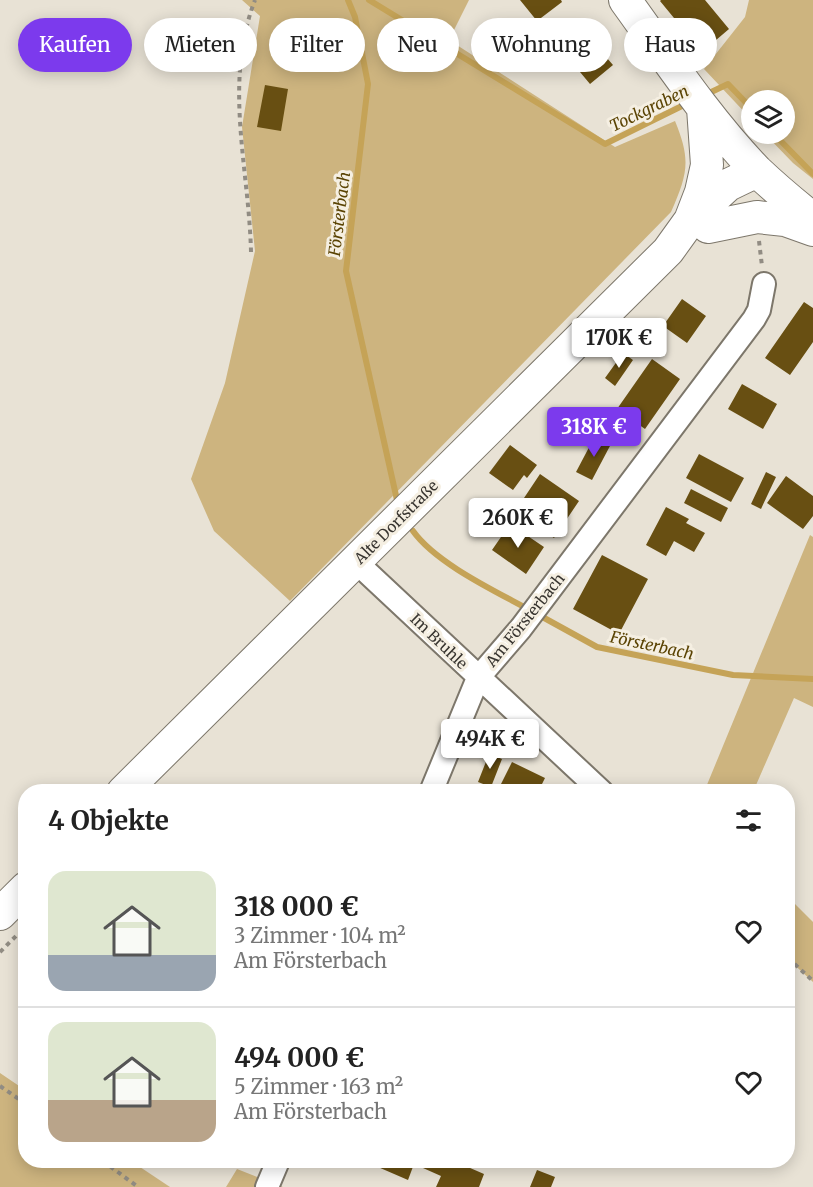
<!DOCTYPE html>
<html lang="de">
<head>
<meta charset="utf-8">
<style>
	:root { --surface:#fff; --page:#f6f6f6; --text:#222; --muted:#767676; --line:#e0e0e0; --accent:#7c3aed }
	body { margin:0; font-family:Merriweather,serif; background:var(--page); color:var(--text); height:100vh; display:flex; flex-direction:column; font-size:22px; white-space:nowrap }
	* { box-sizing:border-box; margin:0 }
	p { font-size:20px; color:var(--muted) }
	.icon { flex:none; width:33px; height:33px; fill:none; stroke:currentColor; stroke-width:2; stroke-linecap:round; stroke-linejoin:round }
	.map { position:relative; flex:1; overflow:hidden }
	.panel { position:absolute; left:18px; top:784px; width:777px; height:384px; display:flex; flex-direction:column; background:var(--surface); border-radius:24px; box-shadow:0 3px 15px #0003 }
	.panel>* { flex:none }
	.hud { position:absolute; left:18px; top:18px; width:777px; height:54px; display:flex; gap:12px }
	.tools { position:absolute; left:741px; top:90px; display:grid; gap:12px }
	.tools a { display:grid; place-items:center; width:54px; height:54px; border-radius:50%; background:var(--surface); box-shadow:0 3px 15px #0003; font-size:30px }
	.price { position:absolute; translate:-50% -51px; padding:0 14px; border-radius:6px; background:#fff; color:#222; font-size:20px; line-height:39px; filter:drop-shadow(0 2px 3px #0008) }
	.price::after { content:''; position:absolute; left:50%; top:36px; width:18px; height:14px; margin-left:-9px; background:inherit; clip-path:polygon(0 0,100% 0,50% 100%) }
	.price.on { background:var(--accent); color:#fff }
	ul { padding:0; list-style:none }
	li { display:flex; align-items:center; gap:18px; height:150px; padding:0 30px }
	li+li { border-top:2px solid var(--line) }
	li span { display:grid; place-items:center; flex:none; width:168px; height:120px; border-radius:18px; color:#555 }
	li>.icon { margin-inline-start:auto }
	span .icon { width:72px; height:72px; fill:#fffc; stroke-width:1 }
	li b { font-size:26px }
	h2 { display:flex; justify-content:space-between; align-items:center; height:72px; padding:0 30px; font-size:26px }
	.tag { padding:0 21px; border-radius:27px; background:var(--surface); box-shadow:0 3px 15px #0003; font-size:21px; line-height:54px }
	.tag.on { background:var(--accent); color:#fff }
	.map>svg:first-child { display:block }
	.green { fill:#cdb47f }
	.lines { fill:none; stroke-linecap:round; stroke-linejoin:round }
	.stream { stroke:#c5a357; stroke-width:6 }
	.building { fill:#684f12 }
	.street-casing { stroke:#7d776b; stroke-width:26 }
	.secondary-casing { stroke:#7d776b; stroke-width:34 }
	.path { stroke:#918c83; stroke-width:4; stroke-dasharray:4.5 4.5; stroke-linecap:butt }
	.street { stroke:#fff; stroke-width:22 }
	.secondary { stroke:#fff; stroke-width:32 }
	.labels { text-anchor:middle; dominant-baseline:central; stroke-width:6; stroke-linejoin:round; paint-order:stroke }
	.street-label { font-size:15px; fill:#383530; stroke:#f5efe2 }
	.water-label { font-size:16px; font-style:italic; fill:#5a4303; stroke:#f5efe2 }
</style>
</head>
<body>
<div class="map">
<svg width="813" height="1187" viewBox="0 0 813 1187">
	<rect width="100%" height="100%" fill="#e8e2d5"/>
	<!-- green -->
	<path class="green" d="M 242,0 L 469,0 L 449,40 L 615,147 L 675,121 C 691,160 688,173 671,212 L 290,601 L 214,531 L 191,479 L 225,383 L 255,251 L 242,127 L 260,16 Z
		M 749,0 L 813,0 L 813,179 L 793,163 L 765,134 L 784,134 L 784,100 L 752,100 L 751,119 L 704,69 L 745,17 Z
		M 810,535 L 813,537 L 813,707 L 794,698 L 753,792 L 704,792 Z
		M 788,897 L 813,922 L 813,982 L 788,959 Z
		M 0,1073 L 25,1090 L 26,1161 L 131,1161 L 170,1187 L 0,1187 Z
		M 237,1169 L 283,1187 L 226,1187 Z"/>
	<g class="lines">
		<!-- stream -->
		<path class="stream" d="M 348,0 L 355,17 L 368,84 L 346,271 L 397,500
			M 369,0 L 605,144 L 688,103
			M 705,95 L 728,84 L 752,109
			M 774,134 L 813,174
			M 413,531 C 436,563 493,590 528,609
			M 537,614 L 597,647 L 733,675 L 813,679"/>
	</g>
	<!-- building -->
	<path class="building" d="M 520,0 L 561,0 L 562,2 L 537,21 Z
		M 661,0 L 705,0 L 729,29 L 702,52 L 660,1 Z
		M 543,26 L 565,54 L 542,71 L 520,44 Z
		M 587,35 L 613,65 L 590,84 L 565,54 Z
		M 265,85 L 288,89 L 281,131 L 257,127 Z
		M 682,299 L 706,316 L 687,343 L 663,326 Z
		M 804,302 L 813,308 L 813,342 L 790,375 L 765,358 Z
		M 623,353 L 633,360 L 615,386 L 605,378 Z
		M 652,359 L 680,379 L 645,429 L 617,409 Z
		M 742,384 L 777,404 L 763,429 L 728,409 Z
		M 595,436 L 611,444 L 592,480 L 576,472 Z
		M 510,445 L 537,465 L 527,478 L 524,475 L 513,490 L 489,473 Z
		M 699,454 L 744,478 L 731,502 L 686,478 Z
		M 766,472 L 776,477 L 761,509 L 751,504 Z
		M 540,474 L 579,501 L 554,538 L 530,522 L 533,517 L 518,507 Z
		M 786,476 L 813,496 L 813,516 L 803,529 L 767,503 Z
		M 691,489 L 728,508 L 721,522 L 684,503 Z
		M 666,507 L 689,519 L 686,523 L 705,533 L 694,552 L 674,541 L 666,556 L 646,545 Z
		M 510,524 L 544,547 L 526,574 L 492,550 Z
		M 602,555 L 648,579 L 619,634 L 573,609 Z
		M 489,754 L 502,759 L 491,787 L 478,782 Z
		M 512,762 L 545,778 L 538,792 L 497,792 Z
		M 373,1161 L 454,1161 L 484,1174 L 479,1187 L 436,1187 L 441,1176 L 414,1164 L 408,1180 L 371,1164 Z
		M 537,1170 L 555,1177 L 551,1187 L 530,1187 Z"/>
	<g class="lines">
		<defs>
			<path id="street" d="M 356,562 L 602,792
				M 431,792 L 478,678 L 521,628 L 754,319 L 759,310 L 764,284
				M 267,1187 L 278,1161"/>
			<path id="secondary" d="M 625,0 C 667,58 707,119 757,171 C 775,188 794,204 813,219
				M 691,218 L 701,192 L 707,165 L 703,108
				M 708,227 L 757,217 L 785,220 L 813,230
				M 123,792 L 668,251 L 691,219 L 728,185 L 757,171
				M 0,914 L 26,888"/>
		</defs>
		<!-- street casing -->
		<use href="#street" class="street-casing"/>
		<!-- secondary casing -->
		<use href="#secondary" class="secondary-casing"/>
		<!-- path -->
		<path class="path" d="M 759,241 L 762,266
			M 251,252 C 249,167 223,83 255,0
			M 0,952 L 18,934
			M 788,958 L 813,981
			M 0,1086 L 26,1104
			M 103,1161 L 138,1187"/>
		<!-- street -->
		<use href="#street" class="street"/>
		<!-- secondary -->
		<use href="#secondary" class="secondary"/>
	</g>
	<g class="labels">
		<!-- street labels -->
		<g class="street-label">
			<text transform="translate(396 522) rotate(-45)">Alte Dorfstraße</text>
			<text transform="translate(525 620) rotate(-51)">Am Försterbach</text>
			<text transform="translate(439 641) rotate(44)">Im Bruhle</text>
		</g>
		<!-- water labels -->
		<g class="water-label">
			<text transform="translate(649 108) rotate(-26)">Tockgraben</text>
			<text transform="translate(339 214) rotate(-83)">Försterbach</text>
			<text transform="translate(652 645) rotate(12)">Försterbach</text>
		</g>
	</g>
</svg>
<div class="tools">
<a><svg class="icon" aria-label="layers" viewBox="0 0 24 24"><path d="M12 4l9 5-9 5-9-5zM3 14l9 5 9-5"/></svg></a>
</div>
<b class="price" style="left:619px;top:369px">170K €</b>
<b class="price on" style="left:594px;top:458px">318K €</b>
<b class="price" style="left:518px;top:549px">260K €</b>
<b class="price" style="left:490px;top:770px">494K €</b>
<div class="hud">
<a class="tag on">Kaufen</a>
<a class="tag">Mieten</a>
<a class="tag">Filter</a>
<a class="tag">Neu</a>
<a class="tag">Wohnung</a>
<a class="tag">Haus</a>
</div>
<section class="panel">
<h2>4 Objekte<svg class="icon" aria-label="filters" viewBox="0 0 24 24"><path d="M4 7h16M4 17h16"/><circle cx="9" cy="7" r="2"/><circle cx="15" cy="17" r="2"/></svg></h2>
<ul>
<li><span style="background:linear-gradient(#dfe7d0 70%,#9aa5b1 0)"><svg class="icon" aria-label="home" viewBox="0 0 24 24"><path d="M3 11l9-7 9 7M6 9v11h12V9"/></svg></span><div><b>318 000 €</b><p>3 Zimmer · 104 m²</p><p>Am Försterbach</p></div><svg class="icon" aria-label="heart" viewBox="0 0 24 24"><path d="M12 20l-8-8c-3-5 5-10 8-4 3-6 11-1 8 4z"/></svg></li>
<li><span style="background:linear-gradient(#dfe7d0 65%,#b9a48a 0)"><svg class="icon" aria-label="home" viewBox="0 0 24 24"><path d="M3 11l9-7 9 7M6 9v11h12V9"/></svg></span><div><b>494 000 €</b><p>5 Zimmer · 163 m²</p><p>Am Försterbach</p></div><svg class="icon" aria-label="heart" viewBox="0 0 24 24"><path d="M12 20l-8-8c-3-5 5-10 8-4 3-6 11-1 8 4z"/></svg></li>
</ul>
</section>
</div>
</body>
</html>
